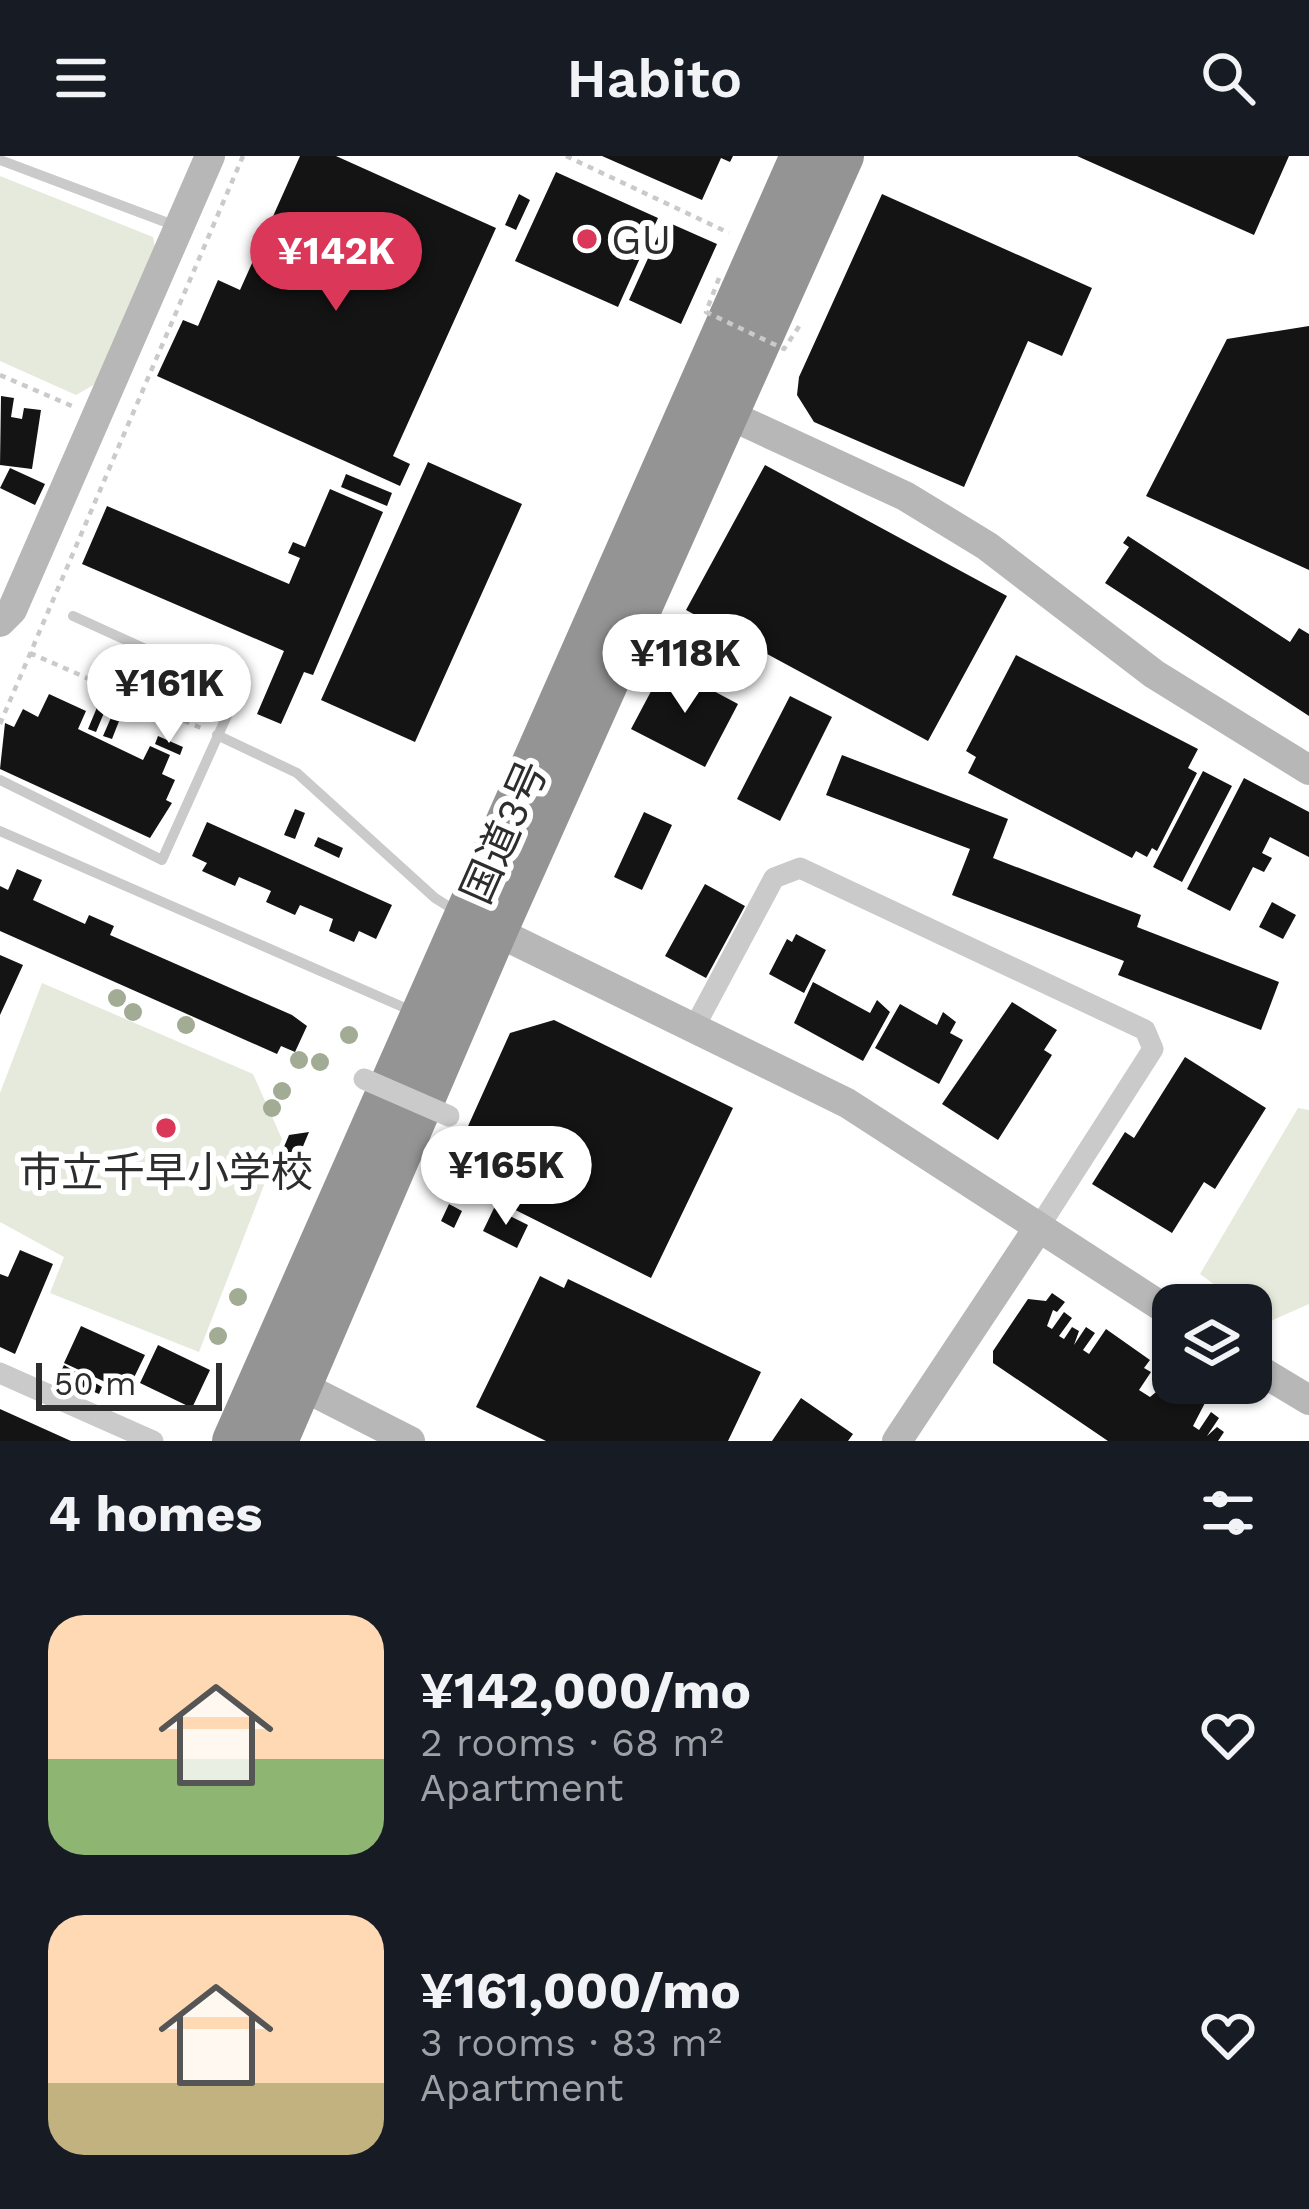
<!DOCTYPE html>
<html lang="en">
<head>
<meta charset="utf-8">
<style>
	:root { --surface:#171b24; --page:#20242c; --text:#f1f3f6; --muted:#9ea1a6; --accent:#db3859 }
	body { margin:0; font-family:"Work Sans","Noto Sans JP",sans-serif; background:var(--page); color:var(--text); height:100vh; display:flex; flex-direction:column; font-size:45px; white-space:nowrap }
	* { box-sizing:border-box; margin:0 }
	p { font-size:39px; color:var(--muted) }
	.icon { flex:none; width:66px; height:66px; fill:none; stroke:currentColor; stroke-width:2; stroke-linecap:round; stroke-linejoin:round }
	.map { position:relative; height:1285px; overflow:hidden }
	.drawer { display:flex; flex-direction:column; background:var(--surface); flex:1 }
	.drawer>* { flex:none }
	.fabs { position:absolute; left:1152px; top:1128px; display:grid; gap:24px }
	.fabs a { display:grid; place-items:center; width:120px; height:120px; border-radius:24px; background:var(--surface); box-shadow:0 3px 9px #0004; font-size:60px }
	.scale { position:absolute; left:36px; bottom:30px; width:186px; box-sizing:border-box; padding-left:12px; border:6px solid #2d2d2d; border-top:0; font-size:33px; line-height:42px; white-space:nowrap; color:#2d2d2d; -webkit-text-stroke:9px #fff; paint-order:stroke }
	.price { position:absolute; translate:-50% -102px; padding:0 27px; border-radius:42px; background:#fff; color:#222; font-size:39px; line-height:78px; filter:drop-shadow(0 3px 6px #0008) }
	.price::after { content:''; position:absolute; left:50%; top:72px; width:36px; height:27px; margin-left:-18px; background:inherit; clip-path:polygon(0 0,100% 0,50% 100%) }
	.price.on { background:var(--accent); color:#fff }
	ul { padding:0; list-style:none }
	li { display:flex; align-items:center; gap:36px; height:300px; padding:0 48px }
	li span { display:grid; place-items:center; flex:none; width:336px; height:240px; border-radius:36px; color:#555 }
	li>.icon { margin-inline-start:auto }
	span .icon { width:144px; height:144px; fill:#fffc; stroke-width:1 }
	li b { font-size:51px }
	h2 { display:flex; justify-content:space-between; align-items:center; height:144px; padding:0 48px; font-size:51px }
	header { display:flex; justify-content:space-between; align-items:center; height:156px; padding:0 48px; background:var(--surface); font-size:54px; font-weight:600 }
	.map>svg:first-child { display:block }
	.green { fill:#e5eadc }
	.building { fill:#141414 }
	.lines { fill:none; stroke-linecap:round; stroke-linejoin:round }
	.path { stroke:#cacaca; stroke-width:4.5; stroke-dasharray:6 6; stroke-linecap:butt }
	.lane { stroke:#cacaca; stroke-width:10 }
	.street { stroke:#cacaca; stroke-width:21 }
	.secondary { stroke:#b7b7b7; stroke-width:30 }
	.highway { stroke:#949494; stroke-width:42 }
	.path-bridge { stroke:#cacaca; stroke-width:4.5; stroke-dasharray:6 6; stroke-linecap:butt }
	.street-bridge { stroke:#cacaca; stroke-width:21 }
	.tree { fill:#a2ab94 }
	.poi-dot { fill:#db3859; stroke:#fff; stroke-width:4.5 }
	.labels { text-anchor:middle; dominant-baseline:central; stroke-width:12; stroke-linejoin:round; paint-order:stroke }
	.poi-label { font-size:42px; fill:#2d2d2d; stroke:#fff; text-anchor:start }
	.street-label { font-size:42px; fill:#2d2d2d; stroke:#fff }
</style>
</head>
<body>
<header><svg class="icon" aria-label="menu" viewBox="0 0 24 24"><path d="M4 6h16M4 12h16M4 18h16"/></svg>Habito<svg class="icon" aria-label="search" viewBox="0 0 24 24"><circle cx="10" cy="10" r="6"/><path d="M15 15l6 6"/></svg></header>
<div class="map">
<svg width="1309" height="1285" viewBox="0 0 1309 1285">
	<rect width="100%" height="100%" fill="#fff"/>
	<!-- green -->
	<path class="green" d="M 0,20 L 153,81 L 156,97 L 97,227 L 76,239 L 0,205 Z
		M 42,827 L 253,918 L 282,983 L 199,1196 L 50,1137 L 64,1101 L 0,1066 L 0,937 Z
		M 1298,952 L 1309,954 L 1309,1148 L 1266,1167 L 1251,1156 L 1251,1149 L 1242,1149 L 1200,1118 Z"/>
	<!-- building -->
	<path class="building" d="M 300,0 L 336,0 L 496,72 L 393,300 L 410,308 L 400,330 L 157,220 L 183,164 L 198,170 L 218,124 L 240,134 Z
		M 602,0 L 733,0 L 730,6 L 721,2 L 702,44 Z
		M 1077,0 L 1289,0 L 1254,79 Z
		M 556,16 L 658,62 L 618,151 L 515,105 Z
		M 519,38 L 530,44 L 516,74 L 505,69 Z
		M 882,38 L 1092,132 L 1062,200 L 1028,185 L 964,331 L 814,266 L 797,239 L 799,221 Z
		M 665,65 L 717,88 L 681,168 L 629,144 Z
		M 1309,170 L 1309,414 L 1146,340 L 1227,183 Z
		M 1,240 L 14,242 L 11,261 L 22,263 L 24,252 L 41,254 L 32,313 L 0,309 Z
		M 428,306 L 522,348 L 415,586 L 321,544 Z
		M 765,309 L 1007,440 L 928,585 L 686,454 Z
		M 10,312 L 45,328 L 35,349 L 0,332 Z
		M 346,318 L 392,337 L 387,350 L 341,331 Z
		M 330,333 L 383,356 L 313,519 L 304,516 L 281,568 L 257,558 L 284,495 L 82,408 L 107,350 L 289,428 L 300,402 L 288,397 L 293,386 L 305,391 Z
		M 1128,380 L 1290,486 L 1299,472 L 1309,478 L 1309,560 L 1105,427 L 1129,391 L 1123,387 Z
		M 1016,499 L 1198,593 L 1188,612 L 1197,617 L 1157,695 L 1152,692 L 1147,701 L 1136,695 L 1132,702 L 968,617 L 976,601 L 966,595 Z
		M 665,509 L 738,548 L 705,611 L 631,573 Z
		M 49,538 L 86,555 L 78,573 L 143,604 L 150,590 L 170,599 L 162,618 L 175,624 L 166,644 L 172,647 L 150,682 L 0,613 L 5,567 L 14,571 L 23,553 L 38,561 Z
		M 790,540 L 832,561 L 780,665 L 737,643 Z
		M 98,549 L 106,552 L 96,576 L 88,573 Z
		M 113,557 L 121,560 L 112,583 L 103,580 Z
		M 158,580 L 183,591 L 180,599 L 155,588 Z
		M 842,599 L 1008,663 L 993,702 L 1141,759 L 1137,771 L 1279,826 L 1261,874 L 1118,819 L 1124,805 L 952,739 L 970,693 L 826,639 Z
		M 1203,615 L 1232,630 L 1182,726 L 1153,711 Z
		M 1244,622 L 1309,656 L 1309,701 L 1270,681 L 1262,697 L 1272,702 L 1264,716 L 1253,711 L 1230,755 L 1187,733 Z
		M 295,653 L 305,657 L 295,683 L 284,679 Z
		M 644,656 L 672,669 L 642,734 L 614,721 Z
		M 207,666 L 392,749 L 376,783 L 359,775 L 354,786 L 329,775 L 333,763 L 300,749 L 295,759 L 266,746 L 271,735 L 239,721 L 235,730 L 202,715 L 207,707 L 192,700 Z
		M 318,681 L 343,692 L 339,702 L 314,690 Z
		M 17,713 L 42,724 L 33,744 L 85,768 L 89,759 L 114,770 L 110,779 L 292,859 L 307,870 L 295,896 L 281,890 L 277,898 L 0,775 L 0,730 L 8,734 Z
		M 705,728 L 745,750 L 706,822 L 665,800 Z
		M 1272,746 L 1296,759 L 1283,783 L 1259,771 Z
		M 796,778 L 826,794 L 804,837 L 769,818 L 787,783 L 792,786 Z
		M 0,799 L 23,809 L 0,859 Z
		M 813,826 L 870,857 L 877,844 L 890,856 L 863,905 L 794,867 Z
		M 1012,846 L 1057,874 L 1044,894 L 1052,899 L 998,984 L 942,948 Z
		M 900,848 L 937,869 L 943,856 L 956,866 L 950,877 L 963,884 L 939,928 L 875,892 Z
		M 554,864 L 733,952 L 651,1122 L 446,1019 L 510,877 Z
		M 1185,901 L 1266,952 L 1215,1033 L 1204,1026 L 1172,1077 L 1092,1028 L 1125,976 L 1134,982 Z
		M 309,976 L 291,1019 L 275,1012 L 289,979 Z
		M 449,1048 L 462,1055 L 454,1072 L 441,1065 Z
		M 494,1052 L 528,1069 L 517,1092 L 483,1075 Z
		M 20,1094 L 53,1108 L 15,1198 L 0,1191 L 0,1118 L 8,1121 Z
		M 540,1120 L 564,1132 L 568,1123 L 761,1216 L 728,1285 L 546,1285 L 476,1251 Z
		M 1052,1137 L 1065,1146 L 1057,1156 L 1053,1154 L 1047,1170 L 1052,1173 L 1064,1156 L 1072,1162 L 1059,1180 L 1064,1183 L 1072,1171 L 1079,1175 L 1074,1189 L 1086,1171 L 1095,1177 L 1083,1194 L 1089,1198 L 1106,1173 L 1150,1204 L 1144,1212 L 1151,1216 L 1139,1234 L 1150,1241 L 1161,1232 L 1153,1226 L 1162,1213 L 1173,1227 L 1183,1227 L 1207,1243 L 1193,1270 L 1199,1274 L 1211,1256 L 1219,1262 L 1207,1280 L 1217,1271 L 1224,1276 L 1218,1285 L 1108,1285 L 993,1207 L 993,1195 L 1028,1143 L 1046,1145 Z
		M 81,1170 L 145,1199 L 127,1236 L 64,1207 Z
		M 158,1189 L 210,1214 L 192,1252 L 140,1227 Z
		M 64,1209 L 102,1231 L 99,1238 L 58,1221 Z
		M 801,1242 L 853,1278 L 848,1285 L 772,1285 Z
		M 0,1253 L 71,1285 L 0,1285 Z"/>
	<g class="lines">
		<!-- path -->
		<path class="path" d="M 566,0 L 729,77
			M 0,219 L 72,250
			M 30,497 L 201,572
			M 0,568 L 243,0"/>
		<!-- lane -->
		<path class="lane" d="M 0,4 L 176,70
			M 217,579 L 297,617 L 435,742 L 459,757
			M 0,624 L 162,704 L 238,535 L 73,460
			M 0,675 L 412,855"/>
		<!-- street -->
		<path class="street" d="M 694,872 L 774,722 L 800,712 L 1145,874 L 1153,893 L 1039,1071
			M 0,1217 L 153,1285"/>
		<!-- secondary -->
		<path class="secondary" d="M 727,258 L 905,340 L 987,390 L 1154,518 L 1309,614
			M 0,466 L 12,454 L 210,0
			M 479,767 L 847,947 L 1173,1158
			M 1251,1209 L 1309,1244
			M 300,1229 L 410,1285
			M 897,1285 L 1039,1071"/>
		<!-- highway -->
		<path class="highway" d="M 233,1285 L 801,0
			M 277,1285 L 496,776 L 843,0"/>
		<!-- path-bridge -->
		<path class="path-bridge" d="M 719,122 L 706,156 L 784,193 L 802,166"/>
		<!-- street-bridge -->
		<path class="street-bridge" d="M 364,923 L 449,960"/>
	</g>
	<!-- trees -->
	<g class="tree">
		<circle cx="117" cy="842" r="9"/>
		<circle cx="133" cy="856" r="9"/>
		<circle cx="186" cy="869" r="9"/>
		<circle cx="349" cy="879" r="9"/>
		<circle cx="299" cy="904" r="9"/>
		<circle cx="320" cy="906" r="9"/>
		<circle cx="282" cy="935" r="9"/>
		<circle cx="272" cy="952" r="9"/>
		<circle cx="238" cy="1141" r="9"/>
		<circle cx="218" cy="1180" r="9"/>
	</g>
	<!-- markers -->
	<g class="poi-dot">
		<circle cx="587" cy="83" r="12"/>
		<circle cx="166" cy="972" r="12"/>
	</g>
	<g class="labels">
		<!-- poi labels -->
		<g class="poi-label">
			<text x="611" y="83">GU</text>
			<text x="166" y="1016" text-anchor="middle">市立千早小学校</text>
		</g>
		<!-- street labels -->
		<g class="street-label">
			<text transform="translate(504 676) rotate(-66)">国道3号</text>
		</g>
	</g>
</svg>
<div class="fabs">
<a><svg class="icon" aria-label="layers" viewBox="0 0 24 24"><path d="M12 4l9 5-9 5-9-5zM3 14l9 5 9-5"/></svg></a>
</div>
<div class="scale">50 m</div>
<b class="price on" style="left:336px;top:158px">¥142K</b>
<b class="price" style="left:685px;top:560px">¥118K</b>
<b class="price" style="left:169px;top:590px">¥161K</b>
<b class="price" style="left:506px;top:1072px">¥165K</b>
</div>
<section class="drawer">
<h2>4 homes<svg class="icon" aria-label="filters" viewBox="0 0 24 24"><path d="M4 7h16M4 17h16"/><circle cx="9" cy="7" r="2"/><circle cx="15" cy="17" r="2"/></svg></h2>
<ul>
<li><span style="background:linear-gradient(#ffd9b3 60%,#8fb573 0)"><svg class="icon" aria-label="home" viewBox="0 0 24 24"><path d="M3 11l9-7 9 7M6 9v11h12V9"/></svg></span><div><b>¥142,000/mo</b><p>2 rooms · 68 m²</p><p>Apartment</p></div><svg class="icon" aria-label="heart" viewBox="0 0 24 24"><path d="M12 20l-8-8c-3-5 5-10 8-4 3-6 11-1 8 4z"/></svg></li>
<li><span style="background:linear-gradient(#ffd9b3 70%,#c2b280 0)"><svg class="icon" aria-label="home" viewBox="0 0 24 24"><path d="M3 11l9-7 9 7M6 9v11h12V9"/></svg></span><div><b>¥161,000/mo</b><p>3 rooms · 83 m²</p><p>Apartment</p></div><svg class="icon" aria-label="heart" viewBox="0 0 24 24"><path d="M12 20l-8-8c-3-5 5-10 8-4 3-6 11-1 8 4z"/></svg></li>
</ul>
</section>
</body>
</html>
